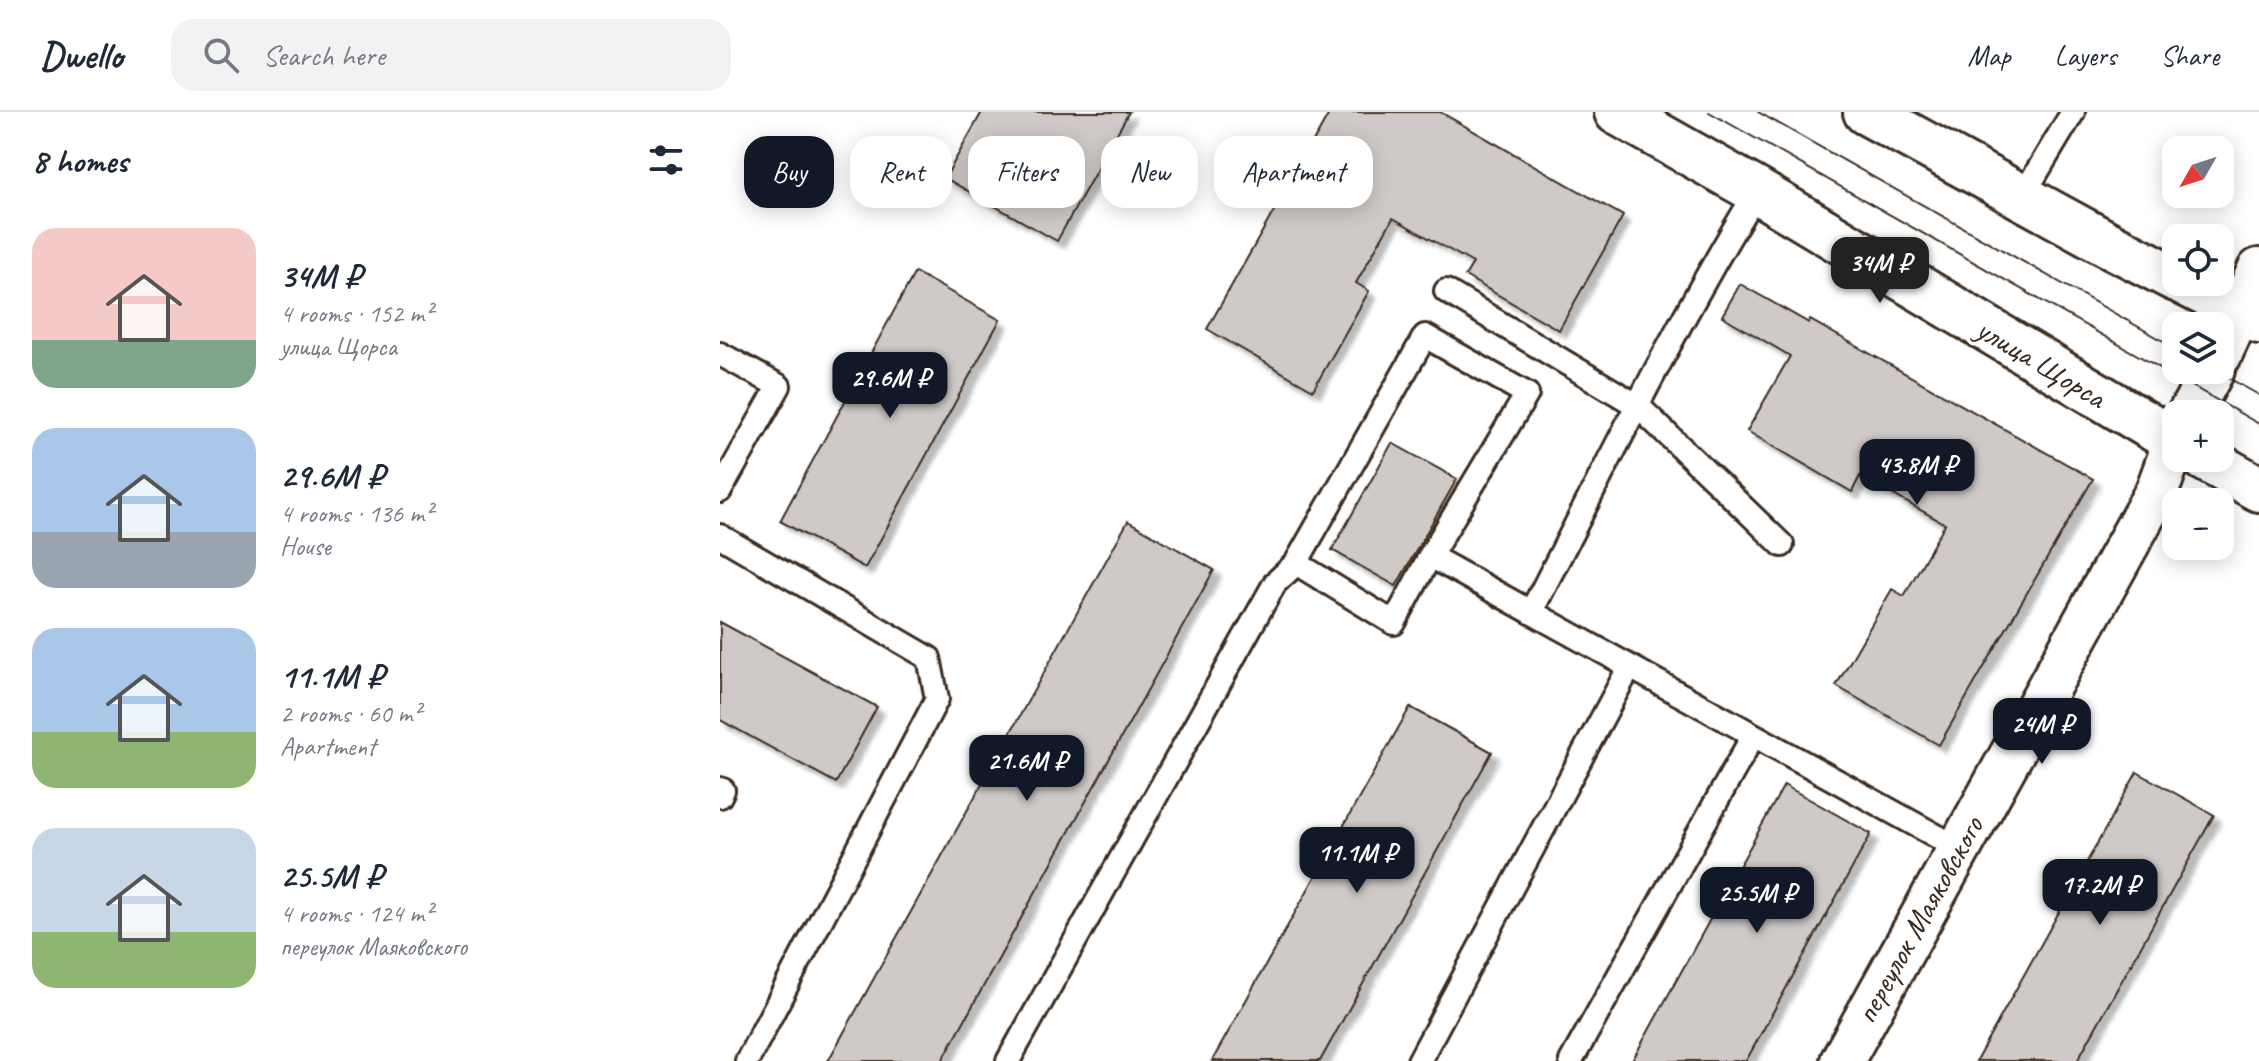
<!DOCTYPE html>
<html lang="en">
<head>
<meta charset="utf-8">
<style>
	:root { --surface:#fff; --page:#f2f2f3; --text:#1f2937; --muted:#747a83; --line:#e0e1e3; --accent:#111827 }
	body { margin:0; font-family:Caveat,sans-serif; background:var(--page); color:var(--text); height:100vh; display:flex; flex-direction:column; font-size:30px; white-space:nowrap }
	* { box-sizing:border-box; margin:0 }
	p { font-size:26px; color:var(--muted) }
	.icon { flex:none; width:44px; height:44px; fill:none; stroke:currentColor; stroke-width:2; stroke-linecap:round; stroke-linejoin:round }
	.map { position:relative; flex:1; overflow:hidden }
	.sheet { display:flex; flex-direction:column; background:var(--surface); width:720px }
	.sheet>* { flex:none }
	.banner { position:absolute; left:24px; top:24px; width:760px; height:72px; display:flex; gap:16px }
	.needle { width:52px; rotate:231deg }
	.tools { position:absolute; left:1442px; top:24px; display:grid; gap:16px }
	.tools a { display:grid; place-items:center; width:72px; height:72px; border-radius:16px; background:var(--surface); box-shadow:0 4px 20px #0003; font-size:40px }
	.price { position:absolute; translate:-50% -68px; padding:0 18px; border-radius:16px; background:var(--accent); color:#fff; font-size:26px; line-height:52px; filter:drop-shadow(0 2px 4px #0008) }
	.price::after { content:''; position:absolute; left:50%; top:48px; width:24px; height:18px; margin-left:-12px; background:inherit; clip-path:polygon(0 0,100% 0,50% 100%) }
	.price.on { background:#222; color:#fff }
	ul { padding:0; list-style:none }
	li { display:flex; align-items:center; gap:24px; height:200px; padding:0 32px }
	li span { display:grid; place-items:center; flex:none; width:224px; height:160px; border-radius:24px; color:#555 }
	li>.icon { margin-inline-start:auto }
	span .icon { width:96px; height:96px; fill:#fffc; stroke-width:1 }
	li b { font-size:34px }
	h2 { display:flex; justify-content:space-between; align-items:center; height:96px; padding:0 32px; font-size:34px }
	.pill { padding:0 28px; border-radius:24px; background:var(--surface); box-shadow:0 4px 20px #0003; font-size:28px; line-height:72px }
	.pill.on { background:var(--accent); color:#fff }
	header { display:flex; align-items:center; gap:48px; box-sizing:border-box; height:112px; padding:0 40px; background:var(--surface); border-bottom:2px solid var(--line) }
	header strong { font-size:38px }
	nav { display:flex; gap:44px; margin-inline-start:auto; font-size:28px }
	.search { width:560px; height:72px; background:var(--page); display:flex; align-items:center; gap:20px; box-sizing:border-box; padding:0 28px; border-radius:24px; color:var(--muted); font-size:30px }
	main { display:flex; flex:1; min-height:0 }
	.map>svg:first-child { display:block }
	.building { fill:#cfcac7; stroke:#3b2a1e; stroke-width:2; filter:url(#shadow) }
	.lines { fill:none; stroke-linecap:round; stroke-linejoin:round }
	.service-casing { stroke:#3b2a1e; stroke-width:28 }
	.minor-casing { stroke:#3b2a1e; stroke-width:48 }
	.secondary-casing { stroke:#3b2a1e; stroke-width:50 }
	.service { stroke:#fff; stroke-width:22 }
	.minor { stroke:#fff; stroke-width:42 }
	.secondary { stroke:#fff; stroke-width:44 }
	.tram { stroke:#3b2a1e; stroke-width:2 }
	.labels { text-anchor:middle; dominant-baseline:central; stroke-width:7; stroke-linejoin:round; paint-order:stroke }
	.street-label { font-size:32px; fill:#3b2a1e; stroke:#fff }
</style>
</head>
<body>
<header>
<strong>Dwello</strong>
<div class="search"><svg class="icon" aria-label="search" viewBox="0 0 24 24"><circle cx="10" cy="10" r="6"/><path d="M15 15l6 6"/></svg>Search here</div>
<nav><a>Map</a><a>Layers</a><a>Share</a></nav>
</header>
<main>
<section class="sheet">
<h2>8 homes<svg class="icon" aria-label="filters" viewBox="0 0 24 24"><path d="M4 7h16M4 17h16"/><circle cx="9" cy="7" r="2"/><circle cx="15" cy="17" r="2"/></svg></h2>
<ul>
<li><span style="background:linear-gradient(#f6c9c9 70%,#7fa58c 0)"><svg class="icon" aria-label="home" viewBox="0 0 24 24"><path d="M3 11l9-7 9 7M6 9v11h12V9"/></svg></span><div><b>34M ₽</b><p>4 rooms · 152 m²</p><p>улица Щорса</p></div></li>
<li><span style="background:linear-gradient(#a9c7e8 65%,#9aa5b1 0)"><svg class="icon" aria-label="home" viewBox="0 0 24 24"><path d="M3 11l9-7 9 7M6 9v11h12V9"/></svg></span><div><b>29.6M ₽</b><p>4 rooms · 136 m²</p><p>House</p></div></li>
<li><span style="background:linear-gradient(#a9c7e8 65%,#8fb573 0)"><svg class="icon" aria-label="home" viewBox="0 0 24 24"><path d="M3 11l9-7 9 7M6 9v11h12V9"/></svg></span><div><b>11.1M ₽</b><p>2 rooms · 60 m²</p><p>Apartment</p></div></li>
<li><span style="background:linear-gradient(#c9d6e8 65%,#8fb573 0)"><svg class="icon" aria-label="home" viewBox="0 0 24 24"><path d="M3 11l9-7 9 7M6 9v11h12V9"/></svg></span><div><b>25.5M ₽</b><p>4 rooms · 124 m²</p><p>переулок Маяковского</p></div></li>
</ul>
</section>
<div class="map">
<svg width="1539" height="949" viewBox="0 0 1539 949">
	<defs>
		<filter id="shadow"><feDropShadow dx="7" dy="7" stdDeviation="2" flood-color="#0004"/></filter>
	</defs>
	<rect width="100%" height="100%" fill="#fff"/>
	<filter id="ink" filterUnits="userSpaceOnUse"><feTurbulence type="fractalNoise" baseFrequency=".0125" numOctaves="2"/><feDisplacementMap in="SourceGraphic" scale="16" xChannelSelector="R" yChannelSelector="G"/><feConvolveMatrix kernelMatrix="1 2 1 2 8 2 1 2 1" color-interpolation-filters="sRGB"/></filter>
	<g filter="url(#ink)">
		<!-- building -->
		<path class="building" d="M 262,0 L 409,0 L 337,129 L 225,66 Z
			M 610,0 L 720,0 L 903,104 L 839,218 L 745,164 L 753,151 L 673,106 L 636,171 L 649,179 L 593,278 L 487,217 Z
			M 195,160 L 280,208 L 145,456 L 60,409 Z
			M 1020,172 L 1089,211 L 1090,208 L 1373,367 L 1219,633 L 1116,574 L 1172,477 L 1184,484 L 1225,412 L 1140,364 L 1132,380 L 1027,319 L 1070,244 L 1002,204 Z
			M 672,331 L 737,367 L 676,474 L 612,438 Z
			M 408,409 L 494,458 L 222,949 L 108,949 Z
			M 0,510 L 157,595 L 116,671 L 0,608 Z
			M 690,595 L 772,640 L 600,949 L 492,949 Z
			M 1417,660 L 1494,703 L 1357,949 L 1256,949 Z
			M 1064,673 L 1151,722 L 1026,949 L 912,949 Z"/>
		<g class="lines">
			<defs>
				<path id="service" d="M 1302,85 L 1353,0
					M 726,179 L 918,294 L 1062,433
					M 0,242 L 59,274 L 0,379
					M 0,424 L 209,546 L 217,587 L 27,949
					M 565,462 L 576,451 L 705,224 L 807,282 L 710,444
					M 811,500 L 1238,736
					M 0,677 L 3,678 L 0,684
					M 288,949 L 555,471 L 576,451 L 674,511 L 710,444 L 811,500 C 884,359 954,215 1037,79
					M 699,949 L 909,556
					M 851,949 L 1033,624"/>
				<path id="minor" d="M 1500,243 L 1539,158
					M 1469,302 L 1493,258
					M 1122,949 L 1437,379 L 1456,327"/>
				<path id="secondary" d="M 897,0 L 1037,79 L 1456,330
					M 1146,0 L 1388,132 L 1456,167
					M 1463,170 L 1539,209
					M 1484,346 L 1539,377"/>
			</defs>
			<!-- service casing -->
			<use href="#service" class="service-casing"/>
			<!-- minor casing -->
			<use href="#minor" class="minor-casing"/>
			<!-- secondary casing -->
			<use href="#secondary" class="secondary-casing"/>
			<!-- service -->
			<use href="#service" class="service"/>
			<!-- minor -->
			<use href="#minor" class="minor"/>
			<!-- secondary -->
			<use href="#secondary" class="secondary"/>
			<!-- tram -->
			<path class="tram" d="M 989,0 L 1539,312
				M 1038,0 L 1456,236
				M 1494,258 L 1539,283"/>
		</g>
	</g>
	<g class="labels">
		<!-- street labels -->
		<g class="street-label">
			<text transform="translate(1321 251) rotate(31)">улица Щорса</text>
			<text transform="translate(1199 808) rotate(-61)">переулок Маяковского</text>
		</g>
	</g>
</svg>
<div class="tools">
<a><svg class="needle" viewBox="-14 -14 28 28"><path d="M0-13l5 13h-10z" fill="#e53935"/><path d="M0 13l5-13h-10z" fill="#747a83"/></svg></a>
<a><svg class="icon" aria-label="locate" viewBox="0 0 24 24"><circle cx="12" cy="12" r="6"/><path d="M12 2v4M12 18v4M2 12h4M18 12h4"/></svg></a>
<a><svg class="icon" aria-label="layers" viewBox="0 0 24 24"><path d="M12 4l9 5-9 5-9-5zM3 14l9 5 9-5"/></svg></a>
<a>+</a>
<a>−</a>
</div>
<b class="price on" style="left:1160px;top:193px">34M ₽</b>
<b class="price" style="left:170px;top:308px">29.6M ₽</b>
<b class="price" style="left:1197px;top:395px">43.8M ₽</b>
<b class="price" style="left:1322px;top:654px">24M ₽</b>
<b class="price" style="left:307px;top:691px">21.6M ₽</b>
<b class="price" style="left:637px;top:783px">11.1M ₽</b>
<b class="price" style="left:1380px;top:815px">17.2M ₽</b>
<b class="price" style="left:1037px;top:823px">25.5M ₽</b>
<div class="banner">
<a class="pill on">Buy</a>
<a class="pill">Rent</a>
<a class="pill">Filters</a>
<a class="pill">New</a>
<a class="pill">Apartment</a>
</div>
</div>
</main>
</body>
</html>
